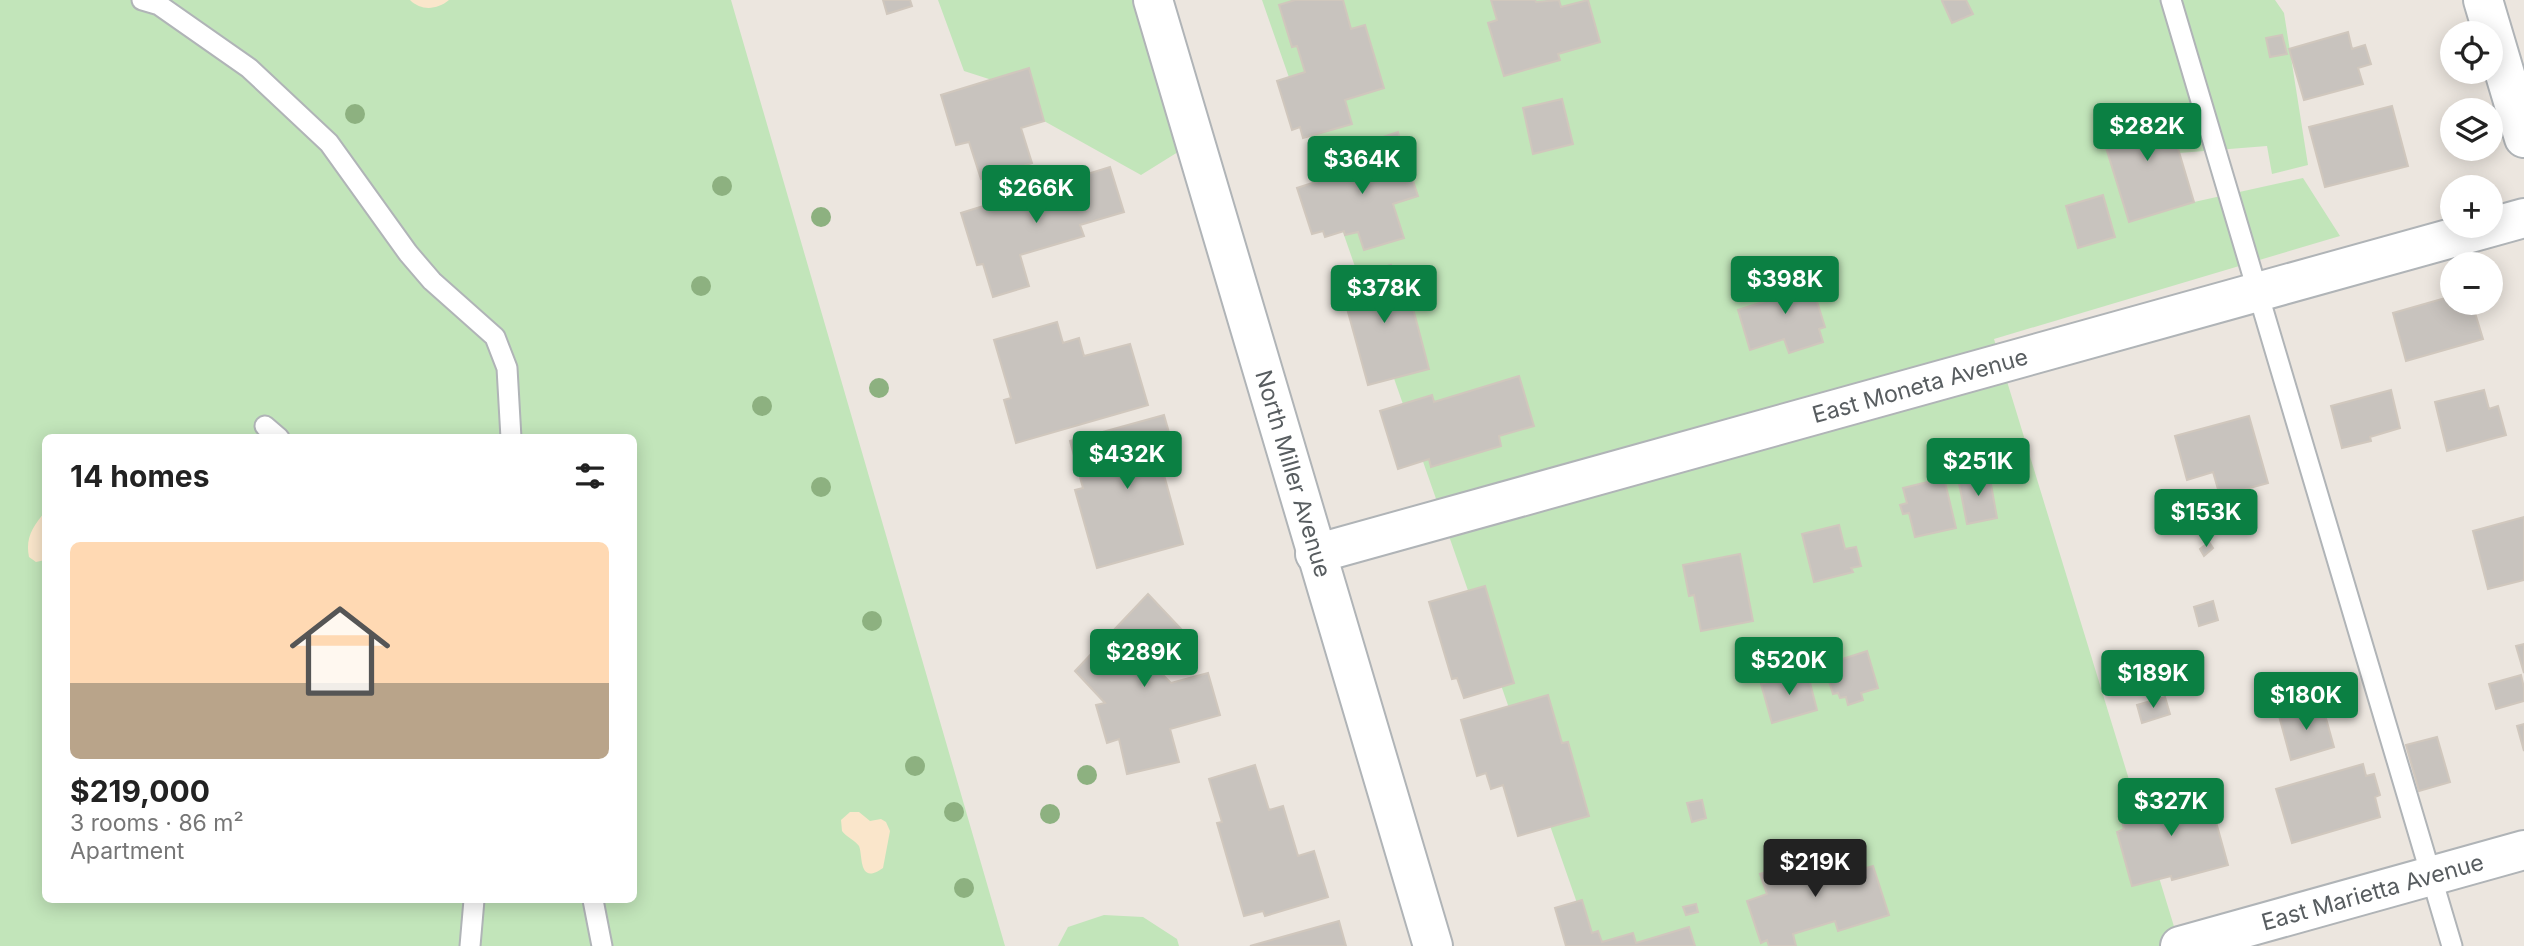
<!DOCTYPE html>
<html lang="en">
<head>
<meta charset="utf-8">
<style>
	:root { --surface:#fff; --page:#f6f6f6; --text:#222; --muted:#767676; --accent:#0b8043 }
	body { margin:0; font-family:Inter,sans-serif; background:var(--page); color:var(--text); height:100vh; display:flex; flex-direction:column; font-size:26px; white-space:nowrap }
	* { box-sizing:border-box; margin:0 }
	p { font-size:23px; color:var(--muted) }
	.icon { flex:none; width:38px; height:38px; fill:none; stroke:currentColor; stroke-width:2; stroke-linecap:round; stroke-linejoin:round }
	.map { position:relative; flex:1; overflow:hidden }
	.panel { position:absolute; left:42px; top:434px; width:595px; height:469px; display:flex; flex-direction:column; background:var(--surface); border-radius:10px; box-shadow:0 4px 18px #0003 }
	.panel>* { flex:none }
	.controls { position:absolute; left:2440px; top:21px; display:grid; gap:14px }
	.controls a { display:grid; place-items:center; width:63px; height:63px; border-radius:50%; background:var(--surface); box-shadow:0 4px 18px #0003; font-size:35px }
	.price { position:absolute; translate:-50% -60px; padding:0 16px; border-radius:7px; background:var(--accent); color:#fff; font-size:23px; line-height:46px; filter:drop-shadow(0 2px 4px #0008) }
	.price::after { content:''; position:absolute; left:50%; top:42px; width:21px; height:16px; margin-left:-10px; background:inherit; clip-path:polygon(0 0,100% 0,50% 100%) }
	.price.on { background:#222; color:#fff }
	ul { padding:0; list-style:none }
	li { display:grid; align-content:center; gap:14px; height:371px; padding:0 28px }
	li span { display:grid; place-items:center; height:217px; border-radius:10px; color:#555 }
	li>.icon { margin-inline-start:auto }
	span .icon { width:126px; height:126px; fill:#fffc; stroke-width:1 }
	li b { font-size:30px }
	h2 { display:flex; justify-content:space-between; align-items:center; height:84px; padding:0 28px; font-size:30px }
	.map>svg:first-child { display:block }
	.green { fill:#c2e5ba; fill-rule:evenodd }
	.sand { fill:#fae6cb }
	.building { fill:#c8c3be; stroke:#d0c7bd; stroke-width:2 }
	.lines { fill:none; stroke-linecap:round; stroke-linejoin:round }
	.service-casing { stroke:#b0b4b7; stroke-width:23 }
	.minor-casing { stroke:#b0b4b7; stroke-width:42 }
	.service { stroke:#fff; stroke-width:19 }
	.minor { stroke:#fff; stroke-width:38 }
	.tree { fill:#8db180 }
	.labels { text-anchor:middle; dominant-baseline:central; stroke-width:6; stroke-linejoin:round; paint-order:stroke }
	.street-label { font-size:23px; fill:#585d60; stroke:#fff }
</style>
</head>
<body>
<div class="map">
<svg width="2524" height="946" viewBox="0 0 2524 946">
	<rect width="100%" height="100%" fill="#ece6df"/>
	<!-- green -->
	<path class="green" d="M 0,0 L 731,0 L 1005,946 L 0,946 ZM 46,438 L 634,438 L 634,900 L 46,900 Z
		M 938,0 L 1136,0 L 1186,147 L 1141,175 L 1044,121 L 1029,69 L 992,80 L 964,71 Z
		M 1262,0 L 2275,0 L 2284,13 L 2308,165 L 2272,174 L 2267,146 L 2179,153 L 2164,105 L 2099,125 L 2129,222 L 2194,202 L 2303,178 L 2340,236 L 1994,339 L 2180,946 L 1592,946 Z
		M 1104,915 L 1143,917 L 1177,939 L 1179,946 L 1058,946 L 1068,927 Z"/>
	<!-- sand -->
	<path class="sand" d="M 410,0 L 449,0 C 437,10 421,11 410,0 Z
		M 45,512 L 45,560 L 36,562 L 29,557 C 25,538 33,526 45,512 Z
		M 850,812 L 859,812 L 870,821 L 881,819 L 886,822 L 890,831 L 883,868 C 858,886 863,855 859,846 C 855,840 846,837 842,831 L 841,820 Z"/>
	<!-- building -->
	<path class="building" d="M 883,0 L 910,0 L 912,6 L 887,14 Z
		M 1295,0 L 1343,0 L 1351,29 L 1365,25 L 1384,88 L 1345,100 L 1352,124 L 1303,138 L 1300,127 L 1292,130 L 1277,81 L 1305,72 L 1297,46 L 1292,47 L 1279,5 Z
		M 1491,0 L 1535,0 L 1536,2 L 1559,0 L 1561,7 L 1588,0 L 1600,42 L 1558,54 L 1560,60 L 1504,76 L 1488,23 L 1497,20 Z
		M 1944,0 L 1966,0 L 1973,14 L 1952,23 L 1942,1 Z
		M 2348,32 L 2352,49 L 2365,45 L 2371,64 L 2358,68 L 2363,84 L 2304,100 L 2289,49 Z
		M 2282,35 L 2287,54 L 2270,57 L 2266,38 Z
		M 1029,68 L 1044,121 L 1021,128 L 1032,163 L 981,179 L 969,142 L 956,145 L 941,95 Z
		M 1562,99 L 1573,144 L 1533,154 L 1523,108 Z
		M 2165,105 L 2194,202 L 2129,222 L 2099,125 Z
		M 2392,106 L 2408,166 L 2325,187 L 2309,127 Z
		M 1398,132 L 1405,157 L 1380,165 L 1381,168 L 1384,167 L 1386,173 L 1408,166 L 1418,196 L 1393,204 L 1404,238 L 1364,250 L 1358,232 L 1345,235 L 1344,231 L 1325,237 L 1323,231 L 1312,234 L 1297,188 L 1359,168 L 1353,147 Z
		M 1110,167 L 1124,212 L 1080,225 L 1084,236 L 1020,255 L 1029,286 L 993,297 L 983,264 L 977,265 L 961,213 Z
		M 2103,195 L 2115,237 L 2078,248 L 2066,206 Z
		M 1391,265 L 1397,284 L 1406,282 L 1429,369 L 1368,385 L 1339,279 Z
		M 1808,273 L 1825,327 L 1819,329 L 1823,342 L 1789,353 L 1784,339 L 1750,350 L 1738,310 L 1769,300 L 1765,287 Z
		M 2452,296 L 2452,303 L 2472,303 L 2483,339 L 2406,361 L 2393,313 Z
		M 1057,322 L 1063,343 L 1079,338 L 1084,356 L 1130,344 L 1148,405 L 1016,443 L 1004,400 L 1011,398 L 994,340 Z
		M 1519,376 L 1534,426 L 1499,436 L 1501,446 L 1431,467 L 1429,459 L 1398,469 L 1380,411 L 1432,395 L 1434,402 Z
		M 2391,390 L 2400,428 L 2370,437 L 2371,441 L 2342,448 L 2331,406 Z
		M 2484,390 L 2489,409 L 2498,406 L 2506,435 L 2447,451 L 2435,402 Z
		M 1164,415 L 1180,471 L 1164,475 L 1183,544 L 1097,568 L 1075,490 L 1083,488 L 1070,441 Z
		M 2249,416 L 2268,483 L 2220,496 L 2213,472 L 2187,480 L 2175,436 Z
		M 1989,473 L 1997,518 L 1967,524 L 1958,478 Z
		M 1944,478 L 1956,528 L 1915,537 L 1909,513 L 1903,514 L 1900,505 L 1907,503 L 1903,488 Z
		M 2524,517 L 2524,580 L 2488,589 L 2473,531 Z
		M 1839,525 L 1845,549 L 1856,547 L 1861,566 L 1851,568 L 1853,572 L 1814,582 L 1802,534 Z
		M 2209,542 L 2213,548 L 2204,556 L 2200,549 Z
		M 1740,554 L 1753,621 L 1701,631 L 1694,595 L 1689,596 L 1683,565 Z
		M 1485,586 L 1514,683 L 1464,698 L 1457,678 L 1452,679 L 1429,602 Z
		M 1148,594 L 1183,631 L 1155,661 L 1159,667 L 1157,669 L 1171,683 L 1208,673 L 1220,715 L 1170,729 L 1179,762 L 1127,774 L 1119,739 L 1107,743 L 1096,705 L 1105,703 L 1075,671 Z
		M 2213,601 L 2218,620 L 2199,626 L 2194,607 Z
		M 2524,644 L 2524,673 L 2516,646 Z
		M 1867,651 L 1878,688 L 1861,693 L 1863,700 L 1848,705 L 1846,697 L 1840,698 L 1838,693 L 1833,694 L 1824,665 Z
		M 1807,671 L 1817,710 L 1772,723 L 1761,684 Z
		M 2521,675 L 2524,688 L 2524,701 L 2496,709 L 2489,684 Z
		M 1548,695 L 1562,743 L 1568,742 L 1589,816 L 1518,836 L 1503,785 L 1491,789 L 1486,773 L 1477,776 L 1461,720 Z
		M 2165,697 L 2170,714 L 2142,723 L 2137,705 Z
		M 2322,704 L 2334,747 L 2291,760 L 2279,716 Z
		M 2524,724 L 2524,751 L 2517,726 Z
		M 2437,737 L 2450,782 L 2419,791 L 2406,745 Z
		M 2363,764 L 2366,776 L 2374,774 L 2380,795 L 2375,797 L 2380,817 L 2292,843 L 2276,789 Z
		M 1255,765 L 1269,810 L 1283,806 L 1298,856 L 1314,851 L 1328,897 L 1265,916 L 1263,911 L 1244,916 L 1217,823 L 1222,822 L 1209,779 Z
		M 2200,786 L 2205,806 L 2211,804 L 2228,865 L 2172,880 L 2171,876 L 2132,886 L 2117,832 L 2124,829 L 2119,809 Z
		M 1702,800 L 1706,818 L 1692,822 L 1687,803 Z
		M 1838,849 L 1846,874 L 1873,866 L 1889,915 L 1838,931 L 1835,921 L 1793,934 L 1796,946 L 1769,946 L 1767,940 L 1761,943 L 1747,901 L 1767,894 L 1760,874 Z
		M 1582,900 L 1592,933 L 1598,931 L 1602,942 L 1633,933 L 1636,943 L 1689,927 L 1695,946 L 1566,946 L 1555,908 Z
		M 1696,904 L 1698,912 L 1686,915 L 1683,907 Z
		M 1339,921 L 1346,946 L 1250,946 Z"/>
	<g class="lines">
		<defs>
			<path id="service" d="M 142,0 L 159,5 L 249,68 L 329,143 L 408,253 L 432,281 L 495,337 L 507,368 L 511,438
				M 2171,0 L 2452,946
				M 265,426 L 279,438
				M 593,900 L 602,946
				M 470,946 L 474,900"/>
			<g id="minor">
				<path id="s1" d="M 1153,0 L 1433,946"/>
				<path d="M 2483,0 L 2524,138"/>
				<path id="s2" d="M 1315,554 L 2524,218"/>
				<path id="s3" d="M 2180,946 L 2524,850"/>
			</g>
		</defs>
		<!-- service casing -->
		<use href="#service" class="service-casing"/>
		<!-- minor casing -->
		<use href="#minor" class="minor-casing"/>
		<!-- service -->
		<use href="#service" class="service"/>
		<!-- minor -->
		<use href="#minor" class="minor"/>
	</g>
	<!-- trees -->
	<g class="tree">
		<circle cx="355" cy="114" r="10"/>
		<circle cx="722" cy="186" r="10"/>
		<circle cx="821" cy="217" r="10"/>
		<circle cx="701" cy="286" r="10"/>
		<circle cx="879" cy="388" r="10"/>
		<circle cx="762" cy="406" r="10"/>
		<circle cx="821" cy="487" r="10"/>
		<circle cx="872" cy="621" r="10"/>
		<circle cx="915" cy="766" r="10"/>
		<circle cx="1087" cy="775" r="10"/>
		<circle cx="954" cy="812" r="10"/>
		<circle cx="1050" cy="814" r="10"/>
		<circle cx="964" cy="888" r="10"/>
	</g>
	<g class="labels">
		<!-- street labels -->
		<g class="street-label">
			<text stroke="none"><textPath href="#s2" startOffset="628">East Moneta Avenue</textPath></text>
			<text stroke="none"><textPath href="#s1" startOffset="494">North Miller Avenue</textPath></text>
			<text stroke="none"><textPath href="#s3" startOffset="200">East Marietta Avenue</textPath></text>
		</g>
	</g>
</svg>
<div class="controls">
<a><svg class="icon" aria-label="locate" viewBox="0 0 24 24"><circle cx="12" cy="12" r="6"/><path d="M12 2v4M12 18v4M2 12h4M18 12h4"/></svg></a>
<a><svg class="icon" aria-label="layers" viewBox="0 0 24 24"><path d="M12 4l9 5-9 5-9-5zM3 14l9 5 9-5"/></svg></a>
<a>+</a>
<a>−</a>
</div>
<b class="price" style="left:2147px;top:163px">$282K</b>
<b class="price" style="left:1362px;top:196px">$364K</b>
<b class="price" style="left:1036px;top:225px">$266K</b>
<b class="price" style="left:1785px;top:316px">$398K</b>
<b class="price" style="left:1384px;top:325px">$378K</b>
<b class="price" style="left:1127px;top:491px">$432K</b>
<b class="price" style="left:1978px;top:498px">$251K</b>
<b class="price" style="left:2206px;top:549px">$153K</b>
<b class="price" style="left:1144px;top:689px">$289K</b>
<b class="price" style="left:1789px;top:697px">$520K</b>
<b class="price" style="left:2153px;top:710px">$189K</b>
<b class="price" style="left:2306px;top:732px">$180K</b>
<b class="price" style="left:2171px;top:838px">$327K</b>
<b class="price on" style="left:1815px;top:899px">$219K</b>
<section class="panel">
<h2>14 homes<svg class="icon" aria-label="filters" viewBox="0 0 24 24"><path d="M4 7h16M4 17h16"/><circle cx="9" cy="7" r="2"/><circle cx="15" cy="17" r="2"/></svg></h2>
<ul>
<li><span style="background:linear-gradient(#ffd9b3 65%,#b9a48a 0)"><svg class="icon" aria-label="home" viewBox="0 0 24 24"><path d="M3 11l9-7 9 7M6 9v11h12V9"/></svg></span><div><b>$219,000</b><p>3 rooms · 86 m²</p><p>Apartment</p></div></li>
</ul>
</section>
</div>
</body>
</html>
